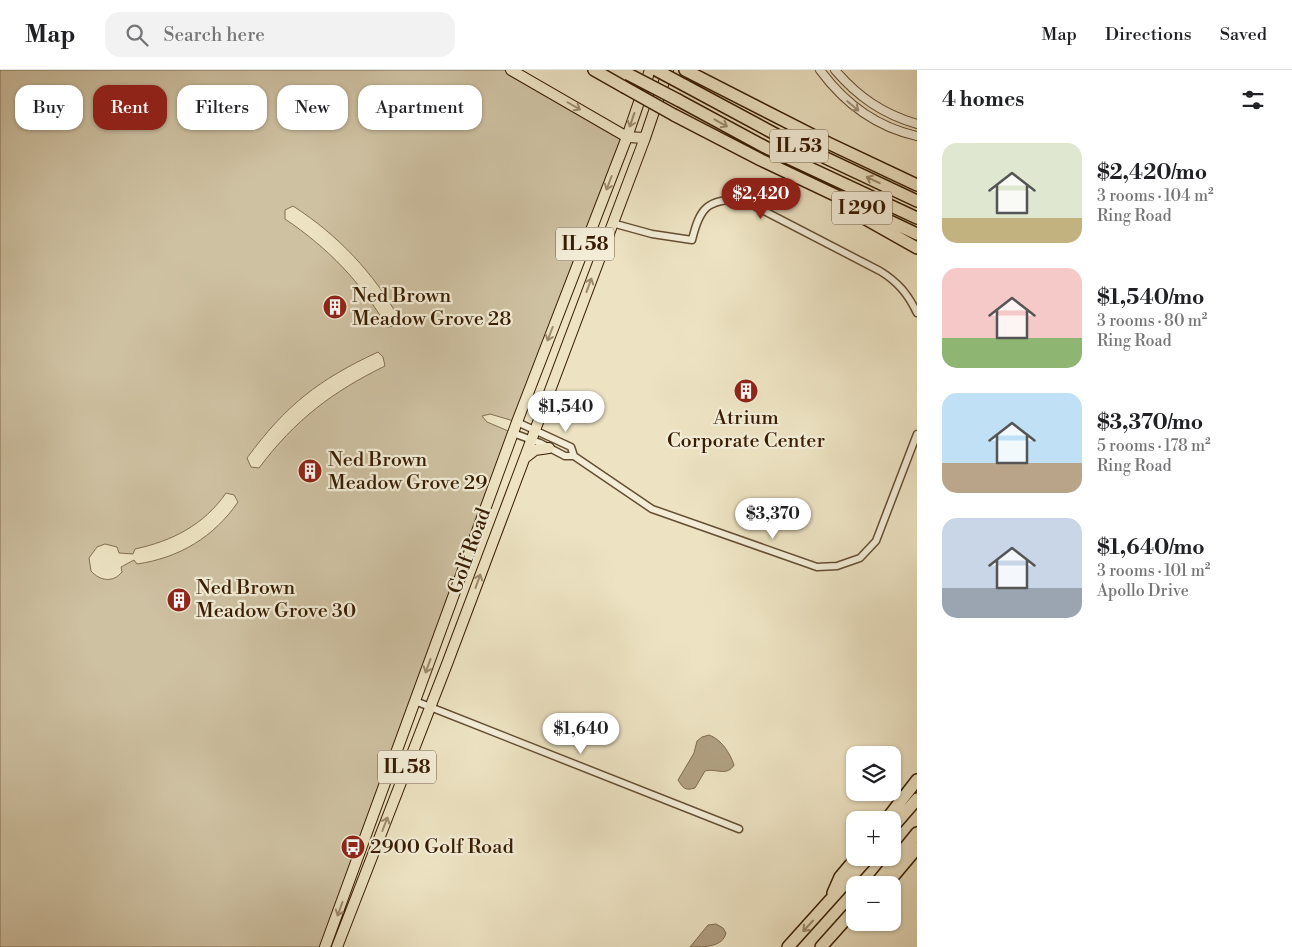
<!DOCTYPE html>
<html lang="en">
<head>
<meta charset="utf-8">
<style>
	:root { --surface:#fff; --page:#f2f2f2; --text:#202124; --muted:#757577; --line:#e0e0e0; --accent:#8f2418 }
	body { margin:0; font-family:"Libre Bodoni",serif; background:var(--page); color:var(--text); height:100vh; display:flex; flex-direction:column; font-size:19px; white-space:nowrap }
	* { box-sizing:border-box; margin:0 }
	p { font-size:16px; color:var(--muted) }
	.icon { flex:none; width:28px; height:28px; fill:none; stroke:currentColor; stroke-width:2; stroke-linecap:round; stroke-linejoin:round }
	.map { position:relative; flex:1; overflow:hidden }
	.panel { display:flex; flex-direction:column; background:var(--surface); width:375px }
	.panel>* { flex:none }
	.guide { position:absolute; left:15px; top:15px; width:475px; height:45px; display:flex; gap:10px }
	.buttons { position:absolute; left:846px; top:676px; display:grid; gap:10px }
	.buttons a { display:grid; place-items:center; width:55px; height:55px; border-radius:10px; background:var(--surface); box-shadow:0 1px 4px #0004; font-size:25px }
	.price { position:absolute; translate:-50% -42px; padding:0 11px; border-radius:18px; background:#fff; color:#222; font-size:16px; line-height:32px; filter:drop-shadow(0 1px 2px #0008) }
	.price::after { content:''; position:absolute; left:50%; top:30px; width:15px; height:11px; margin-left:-8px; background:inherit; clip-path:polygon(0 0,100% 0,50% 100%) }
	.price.selected { background:var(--accent); color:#fff }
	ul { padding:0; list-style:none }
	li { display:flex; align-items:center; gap:15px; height:125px; padding:0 25px }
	li span { display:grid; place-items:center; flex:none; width:140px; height:100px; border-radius:15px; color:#555 }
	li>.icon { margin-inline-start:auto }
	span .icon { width:60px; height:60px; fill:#fffc; stroke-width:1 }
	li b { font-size:21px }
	h2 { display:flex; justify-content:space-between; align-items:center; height:60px; padding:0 25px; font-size:21px }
	.chip { padding:0 18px; border-radius:15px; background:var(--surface); box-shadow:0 1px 4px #0004; font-size:18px; line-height:45px }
	.chip.selected { background:var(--accent); color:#fff }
	header { display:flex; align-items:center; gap:30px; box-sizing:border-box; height:70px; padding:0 25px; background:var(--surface); border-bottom:1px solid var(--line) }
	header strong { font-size:24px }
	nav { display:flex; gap:28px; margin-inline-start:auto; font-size:18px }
	.search { width:350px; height:45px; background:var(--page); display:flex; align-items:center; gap:12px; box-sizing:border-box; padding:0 18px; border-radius:15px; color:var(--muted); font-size:19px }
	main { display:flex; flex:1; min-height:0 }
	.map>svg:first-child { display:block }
	.green { fill:#cec1a2; stroke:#836e52; fill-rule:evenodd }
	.water { fill:#af9f81; stroke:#7f6b4e }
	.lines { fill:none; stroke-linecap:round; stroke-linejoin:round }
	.minor-casing { stroke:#654e32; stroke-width:9 }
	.tertiary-casing { stroke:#654e32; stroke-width:10 }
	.primary-casing { stroke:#381c01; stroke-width:12 }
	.motorway-casing { stroke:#381c01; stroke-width:14 }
	.minor { stroke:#f3edd8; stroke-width:6 }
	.tertiary { stroke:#f3edd8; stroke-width:8 }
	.primary { stroke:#ede3c3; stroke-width:10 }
	.motorway { stroke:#ede3c3; stroke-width:11 }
	.motorway-bridge-casing { stroke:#381c01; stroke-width:14; stroke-linecap:butt }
	.motorway-bridge { stroke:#ede3c3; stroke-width:11 }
	.oneway { stroke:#9c896c }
	.oneway2 { stroke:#9f8f77 }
	.labels { text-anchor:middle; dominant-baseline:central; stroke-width:4.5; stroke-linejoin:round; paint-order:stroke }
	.shield { fill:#f3edd8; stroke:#705b42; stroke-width:1 }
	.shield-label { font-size:19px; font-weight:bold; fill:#381c01 }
	.poi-label { font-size:20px; fill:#381c01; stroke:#f3edd8; text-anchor:start }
	.street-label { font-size:20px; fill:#381c01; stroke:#f3edd8 }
</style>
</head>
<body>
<header>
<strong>Map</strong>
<div class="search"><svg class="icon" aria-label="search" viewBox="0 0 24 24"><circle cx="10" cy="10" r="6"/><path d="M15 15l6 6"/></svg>Search here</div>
<nav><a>Map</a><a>Directions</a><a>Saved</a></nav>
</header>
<main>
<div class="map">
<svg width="917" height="877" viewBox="0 0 917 877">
	<rect width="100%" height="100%" fill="#ede3c3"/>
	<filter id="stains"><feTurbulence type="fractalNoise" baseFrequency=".004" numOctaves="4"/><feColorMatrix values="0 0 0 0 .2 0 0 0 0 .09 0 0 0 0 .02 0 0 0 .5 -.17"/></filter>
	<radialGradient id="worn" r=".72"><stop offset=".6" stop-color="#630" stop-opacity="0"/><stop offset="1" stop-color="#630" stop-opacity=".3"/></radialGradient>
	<!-- green -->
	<path class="green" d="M 0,0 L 510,0 L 627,67 L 517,352 L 490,344 L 482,346 L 487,352 L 513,363 L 325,877 L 0,877 ZM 293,136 C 338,165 374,203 400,250 L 395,256 L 387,257 C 361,212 328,178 285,149 L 285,140 ZM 378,282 L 383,287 L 385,296 C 332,322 295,350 259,398 L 251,397 L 247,388 C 286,335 318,310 378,282 ZM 226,423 L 234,425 L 238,432 C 214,467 179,488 137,494 L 134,490 L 121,497 L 122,502 C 113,513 100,511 91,501 L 89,488 L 97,477 L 105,474 L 117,477 L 119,483 L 133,484 L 135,479 C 172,471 204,455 226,423 Z"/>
	<!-- water -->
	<path class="water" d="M 709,665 C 721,669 730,683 734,695 C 727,707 716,698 705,701 L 695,718 C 685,721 683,718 678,710 L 694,683 L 697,671 L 702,667 Z
		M 716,854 L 723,858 L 726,863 C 723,877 705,877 690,877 L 708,855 Z"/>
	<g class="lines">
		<defs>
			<path id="minor" d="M 612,153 L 652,164 L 692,170 C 700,137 707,130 741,129 L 880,201 C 898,212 908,224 917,243
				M 517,352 L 571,377 L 574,386
				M 513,363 L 540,373 L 565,386 L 574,386 L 652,439 L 817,497 L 837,496 L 860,488 L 876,471 L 917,364
				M 415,631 L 739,759"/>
			<path id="tertiary" d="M 820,0 C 845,34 876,57 917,66
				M 835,0 C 858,27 883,44 917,54"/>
			<path id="primary" d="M 511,0 L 627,67 L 645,68
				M 526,387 L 535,380 L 549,378
				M 325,877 L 517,352 L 627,67 L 650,0
				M 337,877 L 447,594 L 645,68 L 668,0"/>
			<path id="motorway" d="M 594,0 L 624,17
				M 685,0 L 828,73 L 917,115
				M 684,15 L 777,65 L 917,131
				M 678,30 L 767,78 L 917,148
				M 674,45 L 761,90 L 917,164
				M 862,147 L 917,178
				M 886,750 L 917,710
				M 892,758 L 917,729
				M 875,815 L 917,763
				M 886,815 L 917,778
				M 833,823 L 840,807 L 856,788
				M 788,877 L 868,788
				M 821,877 L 855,839"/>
		</defs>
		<!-- minor casing -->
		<use href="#minor" class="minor-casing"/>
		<!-- tertiary casing -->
		<use href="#tertiary" class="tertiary-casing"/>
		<!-- primary casing -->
		<use href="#primary" class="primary-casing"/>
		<!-- motorway casing -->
		<use href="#motorway" class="motorway-casing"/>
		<!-- minor -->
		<use href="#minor" class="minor"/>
		<!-- tertiary -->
		<use href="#tertiary" class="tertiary"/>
		<!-- primary -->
		<use href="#primary" class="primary"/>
		<!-- motorway -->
		<use href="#motorway" class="motorway"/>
		<defs>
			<path id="motorway-bridge" d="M 656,0 L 684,15
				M 628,4 L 678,30
				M 624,17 L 674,45"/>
		</defs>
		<!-- motorway-bridge casing -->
		<use href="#motorway-bridge" class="motorway-bridge-casing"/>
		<!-- motorway-bridge -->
		<use href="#motorway-bridge" class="motorway-bridge"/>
	</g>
	<!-- one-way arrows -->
	<defs><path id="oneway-shaft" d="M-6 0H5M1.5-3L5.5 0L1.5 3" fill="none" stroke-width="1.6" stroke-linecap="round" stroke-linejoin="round" transform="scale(1.25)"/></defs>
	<g class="oneway">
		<use href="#oneway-shaft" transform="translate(574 36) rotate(30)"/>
		<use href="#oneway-shaft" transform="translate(632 50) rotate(109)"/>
		<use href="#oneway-shaft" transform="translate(721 53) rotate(29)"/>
		<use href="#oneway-shaft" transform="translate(873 110) rotate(-155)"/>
		<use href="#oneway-shaft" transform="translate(609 113) rotate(111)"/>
		<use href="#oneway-shaft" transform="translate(589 215) rotate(-70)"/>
		<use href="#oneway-shaft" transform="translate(550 264) rotate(111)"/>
		<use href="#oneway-shaft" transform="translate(478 511) rotate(-70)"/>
		<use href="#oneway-shaft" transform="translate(428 596) rotate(110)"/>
		<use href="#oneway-shaft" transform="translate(385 754) rotate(-69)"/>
		<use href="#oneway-shaft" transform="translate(340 839) rotate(110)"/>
		<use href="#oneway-shaft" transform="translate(808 856) rotate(133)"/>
	</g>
	<use class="oneway2" href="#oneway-shaft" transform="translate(853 36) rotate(40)"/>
	<!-- icons -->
	<defs>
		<symbol id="building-disc" viewBox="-11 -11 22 22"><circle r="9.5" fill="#8f2418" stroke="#f3edd8"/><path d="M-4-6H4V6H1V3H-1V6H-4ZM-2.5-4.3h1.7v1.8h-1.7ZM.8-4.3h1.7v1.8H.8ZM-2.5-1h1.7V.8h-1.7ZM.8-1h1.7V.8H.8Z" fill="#fff"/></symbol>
		<symbol id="bus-disc" viewBox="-11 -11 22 22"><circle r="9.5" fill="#8f2418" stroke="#f3edd8"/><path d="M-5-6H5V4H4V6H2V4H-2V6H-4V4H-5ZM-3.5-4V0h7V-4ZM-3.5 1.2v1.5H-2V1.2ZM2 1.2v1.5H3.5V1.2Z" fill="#fff"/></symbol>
	</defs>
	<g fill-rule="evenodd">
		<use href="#building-disc" x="321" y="223" width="28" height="28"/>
		<use href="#building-disc" x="732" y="307" width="28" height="28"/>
		<use href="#building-disc" x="296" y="387" width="28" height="28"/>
		<use href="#building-disc" x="165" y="516" width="28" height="28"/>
		<use href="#bus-disc" x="339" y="763" width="28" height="28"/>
	</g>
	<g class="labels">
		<!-- shield labels -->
		<g class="shield">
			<rect x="770" y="59.5" width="58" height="33" rx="4"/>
			<rect x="832" y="121.5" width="60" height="33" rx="4"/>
			<rect x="556" y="157.5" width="58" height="33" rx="4"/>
			<rect x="378" y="680.5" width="58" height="33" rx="4"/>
		</g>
		<g class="shield-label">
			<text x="799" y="76">IL 53</text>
			<text x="862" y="138">I 290</text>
			<text x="585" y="174">IL 58</text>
			<text x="407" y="697">IL 58</text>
		</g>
		<!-- poi labels -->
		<g class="poi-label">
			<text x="352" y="226">Ned Brown<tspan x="352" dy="23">Meadow Grove 28</tspan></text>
			<text x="746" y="348" text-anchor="middle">Atrium<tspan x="746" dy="23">Corporate Center</tspan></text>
			<text x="328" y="390">Ned Brown<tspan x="328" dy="23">Meadow Grove 29</tspan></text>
			<text x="196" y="518">Ned Brown<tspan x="196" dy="23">Meadow Grove 30</tspan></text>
			<text x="370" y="777">2900 Golf Road</text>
		</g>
		<!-- street labels -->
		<g class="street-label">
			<text transform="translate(470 481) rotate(-70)">Golf Road</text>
		</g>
	</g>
	<rect width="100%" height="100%" filter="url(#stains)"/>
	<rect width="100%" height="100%" fill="url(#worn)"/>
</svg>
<div class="buttons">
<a><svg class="icon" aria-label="layers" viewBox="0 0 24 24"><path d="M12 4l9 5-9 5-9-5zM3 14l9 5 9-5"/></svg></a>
<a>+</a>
<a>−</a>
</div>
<b class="price selected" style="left:761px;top:150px">$2,420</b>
<b class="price" style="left:566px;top:363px">$1,540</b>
<b class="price" style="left:773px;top:470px">$3,370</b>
<b class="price" style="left:581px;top:685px">$1,640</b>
<div class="guide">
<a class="chip">Buy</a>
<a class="chip selected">Rent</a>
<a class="chip">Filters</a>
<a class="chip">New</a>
<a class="chip">Apartment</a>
</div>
</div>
<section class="panel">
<h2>4 homes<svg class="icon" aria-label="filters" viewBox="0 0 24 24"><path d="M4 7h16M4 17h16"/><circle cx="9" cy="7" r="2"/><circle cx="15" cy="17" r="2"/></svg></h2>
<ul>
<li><span style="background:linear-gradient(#dfe7d0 75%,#c2b280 0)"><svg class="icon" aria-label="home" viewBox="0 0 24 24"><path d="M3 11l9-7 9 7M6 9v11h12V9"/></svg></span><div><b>$2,420/mo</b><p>3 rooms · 104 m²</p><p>Ring Road</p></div></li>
<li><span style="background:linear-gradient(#f6c9c9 70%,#8fb573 0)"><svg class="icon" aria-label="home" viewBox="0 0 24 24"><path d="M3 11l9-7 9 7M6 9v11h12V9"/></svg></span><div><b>$1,540/mo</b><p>3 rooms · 80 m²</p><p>Ring Road</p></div></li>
<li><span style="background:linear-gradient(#bfe0f5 70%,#b9a48a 0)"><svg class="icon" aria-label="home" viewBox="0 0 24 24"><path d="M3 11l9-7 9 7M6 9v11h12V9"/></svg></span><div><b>$3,370/mo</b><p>5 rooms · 178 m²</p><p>Ring Road</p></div></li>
<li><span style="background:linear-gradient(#c9d6e8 70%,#9aa5b1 0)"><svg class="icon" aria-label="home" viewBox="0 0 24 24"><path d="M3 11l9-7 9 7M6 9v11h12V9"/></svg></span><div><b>$1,640/mo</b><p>3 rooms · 101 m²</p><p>Apollo Drive</p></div></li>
</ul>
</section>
</main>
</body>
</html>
